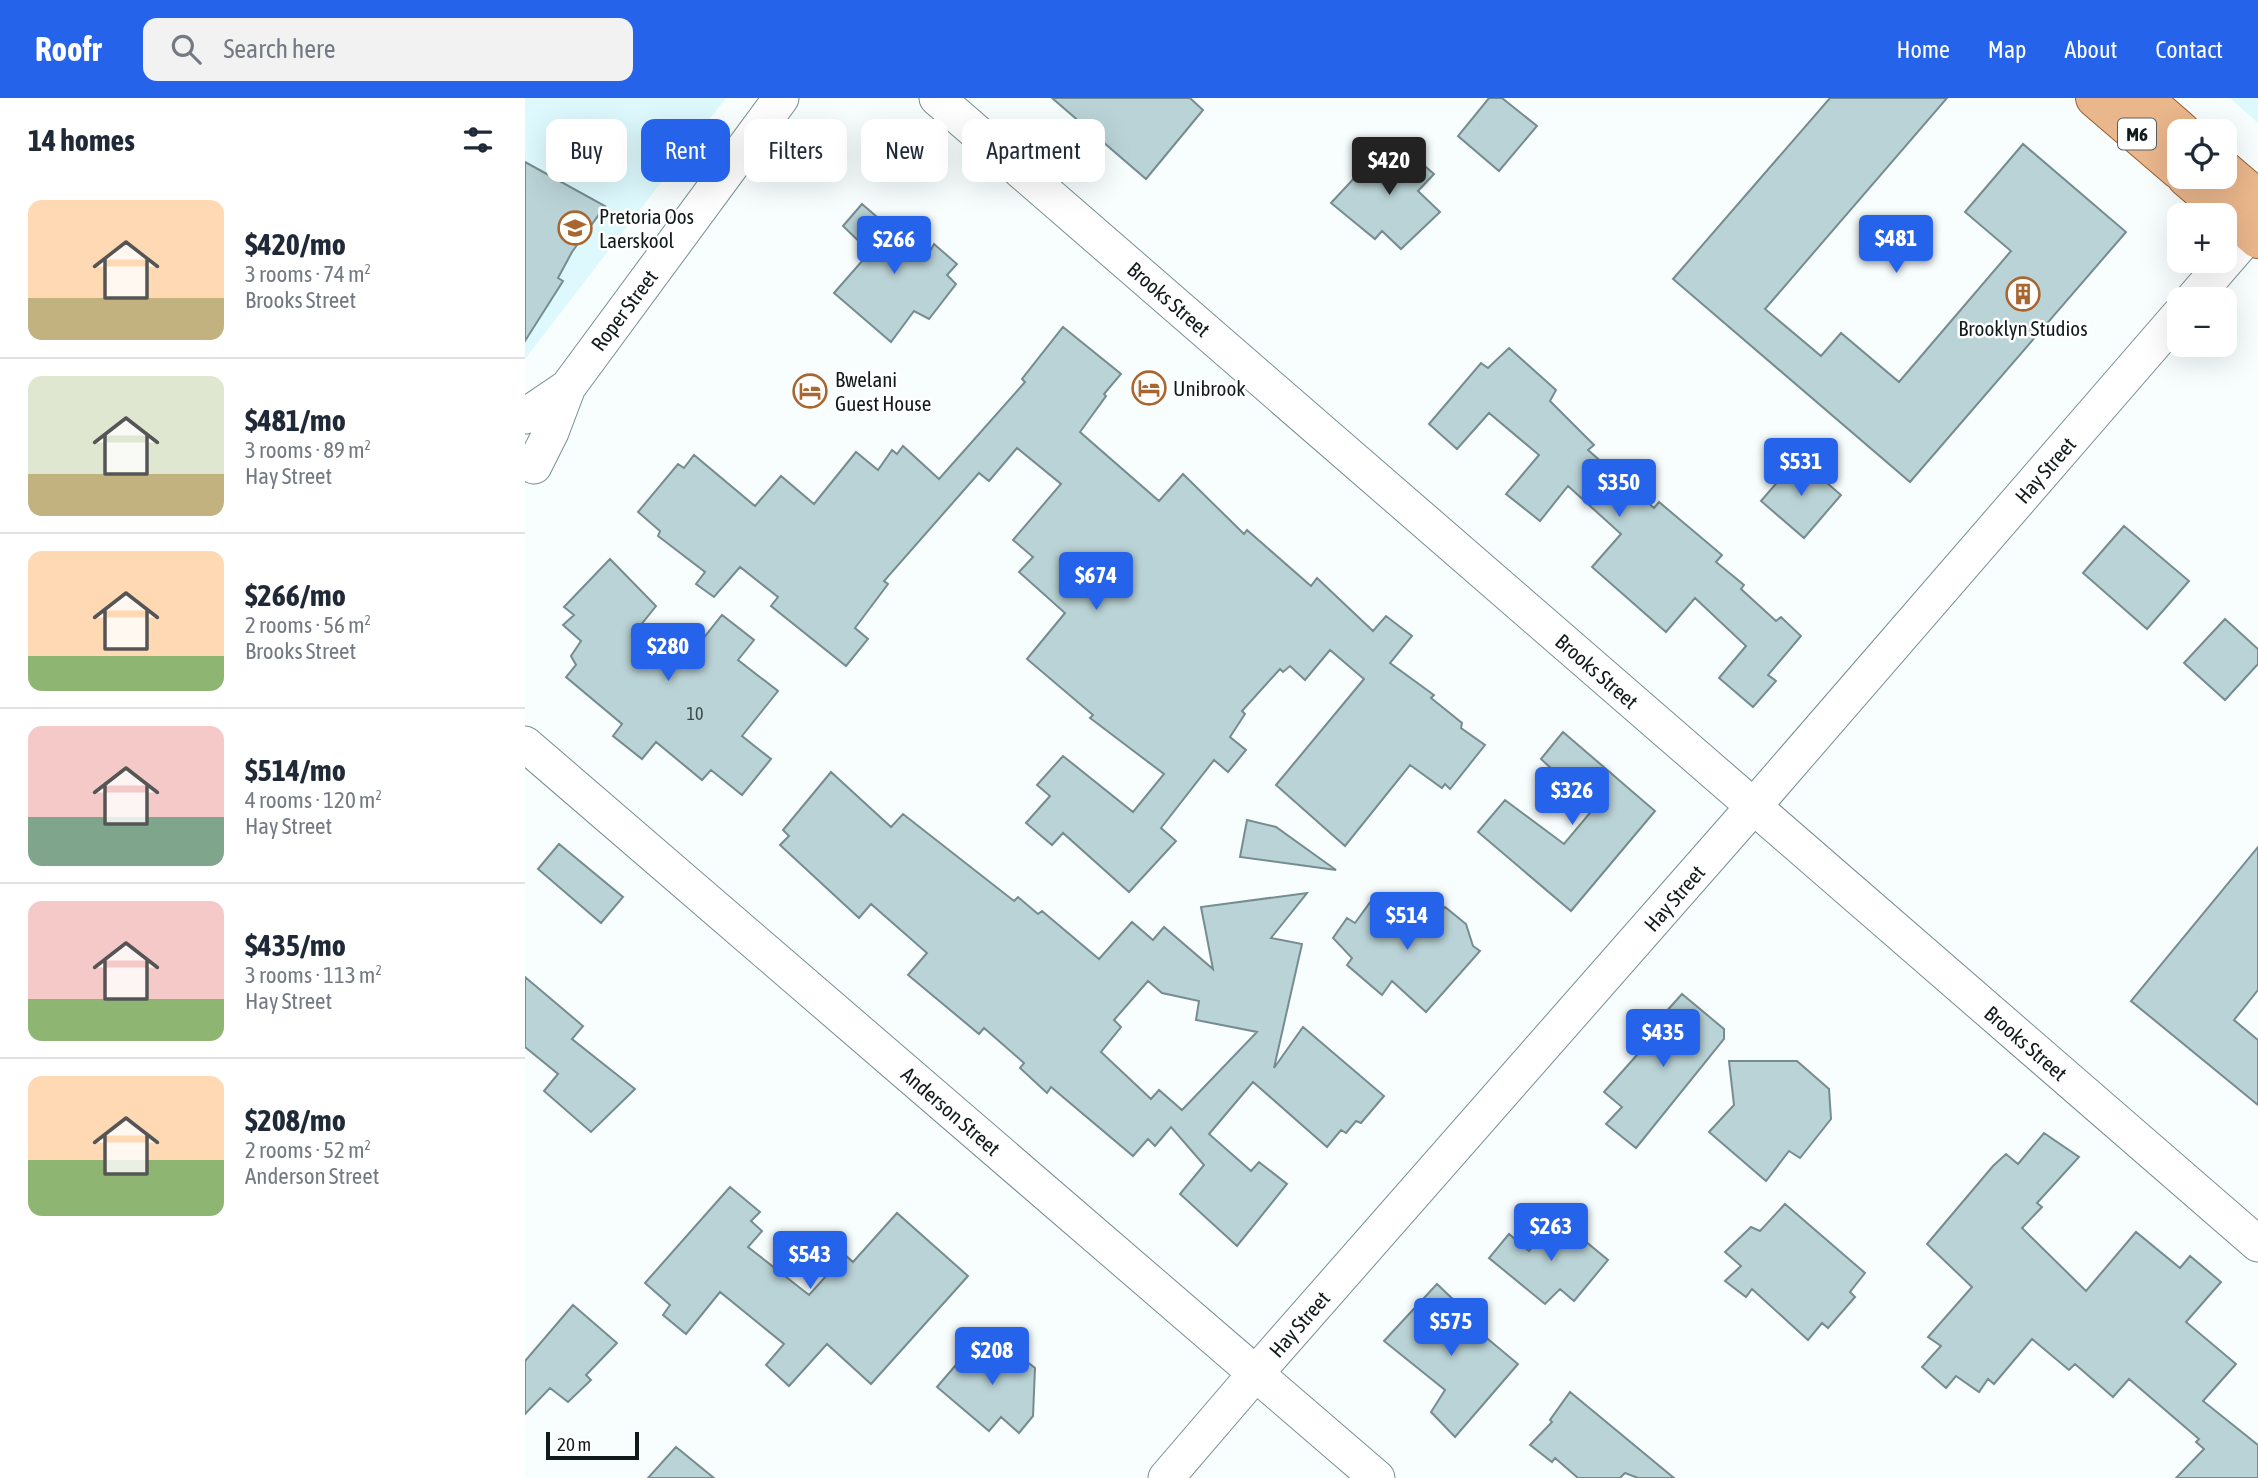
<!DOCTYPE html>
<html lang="en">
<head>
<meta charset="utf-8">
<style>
	:root { --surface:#fff; --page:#f2f2f3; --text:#1f2937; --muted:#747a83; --line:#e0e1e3; --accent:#2563eb }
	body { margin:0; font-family:"Asap Condensed",sans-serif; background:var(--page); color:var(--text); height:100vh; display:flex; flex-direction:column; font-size:26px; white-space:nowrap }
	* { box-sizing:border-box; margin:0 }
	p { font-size:23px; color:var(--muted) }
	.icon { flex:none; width:38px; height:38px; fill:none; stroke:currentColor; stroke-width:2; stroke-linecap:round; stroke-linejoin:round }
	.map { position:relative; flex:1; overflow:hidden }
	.sheet { display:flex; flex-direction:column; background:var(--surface); width:525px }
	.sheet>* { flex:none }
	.hud { position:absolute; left:21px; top:21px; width:665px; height:63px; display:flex; gap:14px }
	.controls { position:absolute; left:1642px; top:21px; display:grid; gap:14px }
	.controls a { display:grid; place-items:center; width:70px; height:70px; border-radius:14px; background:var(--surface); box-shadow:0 7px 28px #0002; font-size:35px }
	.scale { position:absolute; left:21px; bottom:18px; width:93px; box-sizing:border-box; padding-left:7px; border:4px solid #121b1c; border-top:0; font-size:19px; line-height:24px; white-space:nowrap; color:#121b1c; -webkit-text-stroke:5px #fff; paint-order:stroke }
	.price { position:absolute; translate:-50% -60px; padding:0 16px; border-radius:7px; background:var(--accent); color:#fff; font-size:23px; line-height:46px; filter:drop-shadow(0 2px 4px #0008) }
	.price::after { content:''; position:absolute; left:50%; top:42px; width:21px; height:16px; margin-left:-10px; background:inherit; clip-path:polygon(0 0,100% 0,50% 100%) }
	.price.active { background:#222; color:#fff }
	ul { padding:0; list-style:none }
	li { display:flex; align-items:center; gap:21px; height:175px; padding:0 28px }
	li+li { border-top:2px solid var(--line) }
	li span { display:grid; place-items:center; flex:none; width:196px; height:140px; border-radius:14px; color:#555 }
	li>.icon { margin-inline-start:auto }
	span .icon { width:84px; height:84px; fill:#fffc; stroke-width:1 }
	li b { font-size:30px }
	h2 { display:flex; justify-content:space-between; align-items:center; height:84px; padding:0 28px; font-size:30px }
	.chip { padding:0 24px; border-radius:14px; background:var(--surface); box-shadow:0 7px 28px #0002; font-size:24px; line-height:63px }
	.chip.active { background:var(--accent); color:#fff }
	header { display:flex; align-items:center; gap:42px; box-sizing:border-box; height:98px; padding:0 35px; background:var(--accent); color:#fff }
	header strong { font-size:33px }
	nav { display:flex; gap:38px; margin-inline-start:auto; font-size:24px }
	.search { width:490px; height:63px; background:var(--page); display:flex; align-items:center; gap:18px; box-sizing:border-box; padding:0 24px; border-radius:14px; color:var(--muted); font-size:26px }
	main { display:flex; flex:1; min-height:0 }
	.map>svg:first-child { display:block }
	.built { fill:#ddf9fd }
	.building { fill:#bad3d6; stroke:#758c90; stroke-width:2; fill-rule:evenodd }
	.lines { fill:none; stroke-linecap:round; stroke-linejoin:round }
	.street-casing { stroke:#778e92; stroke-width:37 }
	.primary-casing { stroke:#956031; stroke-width:40 }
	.street { stroke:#fff; stroke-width:35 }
	.primary { stroke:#eab68b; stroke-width:38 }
	.labels { text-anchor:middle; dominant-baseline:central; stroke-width:5; stroke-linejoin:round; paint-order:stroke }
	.number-label { font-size:18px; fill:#3c494a }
	.shield { fill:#fff; stroke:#595f60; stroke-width:2 }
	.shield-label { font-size:19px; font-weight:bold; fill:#121b1c }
	.poi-label { font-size:21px; fill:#121b1c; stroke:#fff; text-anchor:start }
	.street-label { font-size:21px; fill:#121b1c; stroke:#fff }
</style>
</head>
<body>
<header>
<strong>Roofr</strong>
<div class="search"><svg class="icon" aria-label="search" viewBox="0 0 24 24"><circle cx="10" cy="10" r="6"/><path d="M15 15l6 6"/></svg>Search here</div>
<nav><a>Home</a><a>Map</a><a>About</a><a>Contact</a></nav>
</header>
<main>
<section class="sheet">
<h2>14 homes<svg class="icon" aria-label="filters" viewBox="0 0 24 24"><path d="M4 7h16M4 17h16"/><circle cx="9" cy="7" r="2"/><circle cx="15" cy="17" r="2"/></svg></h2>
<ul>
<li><span style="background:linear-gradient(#ffd9b3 70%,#c2b280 0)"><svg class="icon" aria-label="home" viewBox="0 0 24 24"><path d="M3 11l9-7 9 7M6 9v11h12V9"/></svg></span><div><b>$420/mo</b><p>3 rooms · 74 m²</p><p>Brooks Street</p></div></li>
<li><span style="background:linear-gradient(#dfe7d0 70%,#c2b280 0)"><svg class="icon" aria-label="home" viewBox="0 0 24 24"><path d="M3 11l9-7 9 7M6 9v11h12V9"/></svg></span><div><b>$481/mo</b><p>3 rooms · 89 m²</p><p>Hay Street</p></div></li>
<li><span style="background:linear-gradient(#ffd9b3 75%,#8fb573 0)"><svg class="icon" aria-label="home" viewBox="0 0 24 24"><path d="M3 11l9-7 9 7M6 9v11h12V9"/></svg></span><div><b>$266/mo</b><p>2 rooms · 56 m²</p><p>Brooks Street</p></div></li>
<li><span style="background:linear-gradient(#f6c9c9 65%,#7fa58c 0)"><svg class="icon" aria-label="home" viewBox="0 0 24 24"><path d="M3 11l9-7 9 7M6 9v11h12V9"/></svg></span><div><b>$514/mo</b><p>4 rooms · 120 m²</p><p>Hay Street</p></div></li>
<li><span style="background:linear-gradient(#f6c9c9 70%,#8fb573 0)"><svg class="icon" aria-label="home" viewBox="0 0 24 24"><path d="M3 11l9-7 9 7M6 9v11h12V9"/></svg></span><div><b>$435/mo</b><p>3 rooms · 113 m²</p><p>Hay Street</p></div></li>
<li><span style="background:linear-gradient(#ffd9b3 60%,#8fb573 0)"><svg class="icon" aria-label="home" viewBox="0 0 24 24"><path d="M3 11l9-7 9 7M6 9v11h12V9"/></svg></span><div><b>$208/mo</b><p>2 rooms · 52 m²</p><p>Anderson Street</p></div></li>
</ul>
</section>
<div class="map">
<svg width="1733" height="1380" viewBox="0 0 1733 1380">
	<rect width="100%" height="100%" fill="#f8fdfd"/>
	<!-- built -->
	<path class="built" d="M 0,0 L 201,0 L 0,261 Z
		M 1705,0 L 1733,0 L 1733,25 Z"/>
	<!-- building -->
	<path class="building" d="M 527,0 L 665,0 L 678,12 L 621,81 Z
		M 964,0 L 977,0 L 1012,28 L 974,73 L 933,38 Z
		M 1305,0 L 1422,0 L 1240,211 L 1296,258 L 1316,235 L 1374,284 L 1486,153 L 1440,114 L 1498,46 L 1601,134 L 1385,384 L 1148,181 Z
		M 859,48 L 871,58 L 878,49 L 909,76 L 893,93 L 915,114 L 876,151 L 857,133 L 850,141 L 806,105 Z
		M 0,64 L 80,108 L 47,154 L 33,180 L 38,183 L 0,243 Z
		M 337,106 L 374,138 L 376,135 L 403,157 L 409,146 L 432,166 L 422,177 L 431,186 L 404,221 L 389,213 L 366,244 L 309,195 L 345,154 L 318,128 Z
		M 538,229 L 596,276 L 579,296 L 581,298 L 555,334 L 634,403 L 658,376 L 719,436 L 722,432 L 786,488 L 792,480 L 848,533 L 861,518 L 887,538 L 865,565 L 909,597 L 906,600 L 937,625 L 936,630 L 960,647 L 925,691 L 920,686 L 917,690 L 885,667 L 820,748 L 751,687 L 839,581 L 805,552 L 780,582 L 765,568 L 758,574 L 755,571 L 717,613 L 720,616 L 705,639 L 721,652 L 703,674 L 689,662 L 636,730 L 651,743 L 604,794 L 538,735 L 527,747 L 501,725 L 525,698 L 512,687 L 538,658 L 608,714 L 639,676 L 565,620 L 568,617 L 502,561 L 540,515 L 494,474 L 508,459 L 488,442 L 536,386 L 492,350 L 464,383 L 454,375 L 359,483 L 363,486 L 330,530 L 343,541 L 321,568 L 246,508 L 253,499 L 215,469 L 189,499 L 171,486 L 180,474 L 133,438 L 135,433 L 113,414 L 153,366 L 159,370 L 169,357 L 230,408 L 256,378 L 289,406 L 331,354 L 353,372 L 367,352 L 372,356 L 378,348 L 414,381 L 500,284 L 497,281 Z
		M 984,250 L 1031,292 L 1025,303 L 1069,347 L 1063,352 L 1129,410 L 1134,404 L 1197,457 L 1191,464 L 1219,487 L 1216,491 L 1251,523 L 1256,519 L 1276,538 L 1243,577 L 1251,583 L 1228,609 L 1194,580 L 1221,548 L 1170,500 L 1141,534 L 1067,469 L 1096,436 L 1043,388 L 1015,423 L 981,396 L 1014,357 L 964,315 L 932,351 L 904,326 L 956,265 L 963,270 Z
		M 1273,360 L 1316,397 L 1279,440 L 1236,403 Z
		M 1599,428 L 1664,483 L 1622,531 L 1558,475 Z
		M 85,461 L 131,508 L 107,538 L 143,569 L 154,556 L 161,562 L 197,517 L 229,542 L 213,562 L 253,593 L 217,638 L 246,661 L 217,697 L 186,672 L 177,682 L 131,644 L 117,661 L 88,638 L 97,626 L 41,579 L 51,567 L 46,558 L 56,543 L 38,527 L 49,517 L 39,509 Z
		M 1700,521 L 1733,551 L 1733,566 L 1700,602 L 1659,565 Z
		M 1038,634 L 1130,713 L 1046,813 L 953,734 L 980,702 L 1039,746 L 1069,710 L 1016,661 Z
		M 306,674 L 366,729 L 378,716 L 489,803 L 493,799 L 513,816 L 517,813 L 574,861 L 607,824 L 628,842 L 639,829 L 688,871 L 676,809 L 782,795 L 746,840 L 777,846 L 749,970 L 778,929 L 859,998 L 836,1025 L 831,1023 L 821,1035 L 816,1032 L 802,1049 L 728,984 L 684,1036 L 726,1073 L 734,1064 L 762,1086 L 712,1148 L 655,1096 L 679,1067 L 646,1029 L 630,1048 L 623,1041 L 608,1058 L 526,989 L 522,995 L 495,970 L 499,965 L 459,930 L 454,936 L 383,877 L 402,855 L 346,806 L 334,820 L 255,747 L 264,738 L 258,732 ZM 623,883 L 637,895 L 674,903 L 671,922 L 732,934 L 657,1012 L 634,992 L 626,1001 L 576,954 L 596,929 L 589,922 Z
		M 722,722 L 751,729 L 811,772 L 715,759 Z
		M 34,746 L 98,799 L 76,825 L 13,771 Z
		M 1733,749 L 1733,892 L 1709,922 L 1733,942 L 1733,1007 L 1606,903 Z
		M 849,799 L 899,835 L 920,809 L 941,826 L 948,848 L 955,853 L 901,914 L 867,883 L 857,897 L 822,867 L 827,860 L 808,840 L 822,820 L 830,825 Z
		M 0,879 L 58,928 L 47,941 L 110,991 L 66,1034 L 19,993 L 33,976 L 0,949 Z
		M 1157,896 L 1199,931 L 1199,941 L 1111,1050 L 1081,1026 L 1097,1009 L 1079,994 L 1120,948 L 1117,945 L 1143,918 L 1139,916 Z
		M 1204,963 L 1272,963 L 1304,991 L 1306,1021 L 1275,1060 L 1264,1053 L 1241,1083 L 1184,1034 L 1209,1007 Z
		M 1519,1035 L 1554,1059 L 1512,1105 L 1517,1109 L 1497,1130 L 1561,1193 L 1611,1134 L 1655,1170 L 1665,1158 L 1696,1184 L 1661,1224 L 1711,1266 L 1678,1303 L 1733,1347 L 1733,1380 L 1651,1380 L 1679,1351 L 1671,1344 L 1674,1341 L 1604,1281 L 1588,1299 L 1550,1266 L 1544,1272 L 1507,1241 L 1469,1286 L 1463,1281 L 1454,1294 L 1431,1278 L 1421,1290 L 1397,1269 L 1416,1248 L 1403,1239 L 1447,1189 L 1402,1146 L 1468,1068 L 1481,1056 L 1493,1066 Z
		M 205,1089 L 235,1114 L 226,1123 L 237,1133 L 223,1149 L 284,1197 L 320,1157 L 328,1164 L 372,1115 L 443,1178 L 346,1286 L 302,1246 L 264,1288 L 241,1267 L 259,1246 L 195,1194 L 161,1236 L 138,1217 L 145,1207 L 120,1185 Z
		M 1260,1106 L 1340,1175 L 1325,1194 L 1330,1199 L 1303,1230 L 1297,1225 L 1283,1242 L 1227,1191 L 1221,1199 L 1200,1183 L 1216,1168 L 1200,1154 L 1226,1129 L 1235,1133 Z
		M 1031,1119 L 1083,1162 L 1049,1203 L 1035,1191 L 1020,1206 L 964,1160 L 984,1136 L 1004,1153 Z
		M 912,1186 L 934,1207 L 928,1212 L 993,1266 L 930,1339 L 906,1314 L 920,1292 L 859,1243 Z
		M 48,1207 L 92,1245 L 61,1277 L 66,1282 L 43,1304 L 25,1290 L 0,1316 L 0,1263 Z
		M 454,1240 L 479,1262 L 488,1253 L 510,1270 L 508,1318 L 494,1335 L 476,1319 L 464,1333 L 412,1289 Z
		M 1045,1294 L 1149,1380 L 1113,1380 L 1100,1375 L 1095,1380 L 1053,1380 L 1030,1360 L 1027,1364 L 1005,1347 L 1027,1324 L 1025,1322 Z
		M 151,1349 L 189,1380 L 123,1380 Z"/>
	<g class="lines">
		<defs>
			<path id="street" d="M 412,0 L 1733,1146
				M 1668,201 L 1726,134
				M 0,318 L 43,289
				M 9,368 L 26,334 L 43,289 L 256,0
				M 0,646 L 852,1380
				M 641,1380 L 731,1275 L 1228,709 L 1654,217"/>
			<path id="primary" d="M 1570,0 L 1654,72
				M 1618,0 L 1656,33
				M 1699,72 L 1733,101
				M 1661,79 L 1733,141"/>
		</defs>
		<!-- street casing -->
		<use href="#street" class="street-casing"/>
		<!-- primary casing -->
		<use href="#primary" class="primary-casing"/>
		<!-- street -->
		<use href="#street" class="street"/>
		<!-- primary -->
		<use href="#primary" class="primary"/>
	</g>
	<!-- icons -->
	<defs>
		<symbol id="school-ring" viewBox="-11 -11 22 22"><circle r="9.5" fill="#fff" stroke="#a86731" stroke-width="1.5"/><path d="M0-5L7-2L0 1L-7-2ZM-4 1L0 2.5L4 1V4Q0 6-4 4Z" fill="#a86731"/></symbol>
		<symbol id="building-ring" viewBox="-11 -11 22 22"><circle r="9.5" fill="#fff" stroke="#a86731" stroke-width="1.5"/><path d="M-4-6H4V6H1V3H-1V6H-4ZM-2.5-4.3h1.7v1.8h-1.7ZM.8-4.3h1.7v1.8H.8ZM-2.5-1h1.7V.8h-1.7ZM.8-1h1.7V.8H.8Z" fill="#a86731"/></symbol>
		<symbol id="hotel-ring" viewBox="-11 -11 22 22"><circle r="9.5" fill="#fff" stroke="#a86731" stroke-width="1.5"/><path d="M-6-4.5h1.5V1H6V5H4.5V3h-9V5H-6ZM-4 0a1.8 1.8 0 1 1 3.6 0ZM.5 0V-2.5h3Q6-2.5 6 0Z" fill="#a86731"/></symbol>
	</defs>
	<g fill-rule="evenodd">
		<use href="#school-ring" x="31" y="111" width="38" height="38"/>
		<use href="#building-ring" x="1479" y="177" width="38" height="38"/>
		<use href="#hotel-ring" x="605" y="271" width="38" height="38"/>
		<use href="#hotel-ring" x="266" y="274" width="38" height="38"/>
	</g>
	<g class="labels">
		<!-- number labels -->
		<g class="number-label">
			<text x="170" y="615">10</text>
		</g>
		<!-- shield labels -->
		<rect class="shield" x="1593" y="20.5" width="38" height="31" rx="5"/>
		<g class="shield-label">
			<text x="1612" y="36">M6</text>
		</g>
		<!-- poi labels -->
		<g class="poi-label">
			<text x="74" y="118">Pretoria Oos<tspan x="74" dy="24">Laerskool</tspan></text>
			<text x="1498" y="230" text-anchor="middle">Brooklyn Studios</text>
			<text x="310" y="281">Bwelani<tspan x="310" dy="24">Guest House</tspan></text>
			<text x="648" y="290">Unibrook</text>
		</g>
		<!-- street labels -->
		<g class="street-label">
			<text transform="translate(644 201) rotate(41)">Brooks Street</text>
			<text transform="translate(99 212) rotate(-53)">Roper Street</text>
			<text transform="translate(1520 372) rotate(-49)">Hay Street</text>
			<text transform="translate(1072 573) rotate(41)">Brooks Street</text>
			<text transform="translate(1149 800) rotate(-49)">Hay Street</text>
			<text transform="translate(1501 945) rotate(41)">Brooks Street</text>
			<text transform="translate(426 1013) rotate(41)">Anderson Street</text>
			<text transform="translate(774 1226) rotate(-49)">Hay Street</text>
		</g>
	</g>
</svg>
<div class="controls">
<a><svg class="icon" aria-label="locate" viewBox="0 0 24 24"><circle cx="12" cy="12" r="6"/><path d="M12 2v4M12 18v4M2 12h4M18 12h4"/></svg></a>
<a>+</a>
<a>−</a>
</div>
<div class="scale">20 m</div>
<b class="price active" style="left:864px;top:99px">$420</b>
<b class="price" style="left:1371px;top:177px">$481</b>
<b class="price" style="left:369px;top:178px">$266</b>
<b class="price" style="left:1276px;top:400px">$531</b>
<b class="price" style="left:1094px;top:421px">$350</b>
<b class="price" style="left:571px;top:514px">$674</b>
<b class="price" style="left:143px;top:585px">$280</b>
<b class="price" style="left:1047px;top:729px">$326</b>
<b class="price" style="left:882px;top:854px">$514</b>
<b class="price" style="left:1138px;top:971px">$435</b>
<b class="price" style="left:1026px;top:1165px">$263</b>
<b class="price" style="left:285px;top:1193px">$543</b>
<b class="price" style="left:926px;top:1260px">$575</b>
<b class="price" style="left:467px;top:1289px">$208</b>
<div class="hud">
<a class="chip">Buy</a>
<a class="chip active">Rent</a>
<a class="chip">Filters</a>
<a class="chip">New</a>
<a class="chip">Apartment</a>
</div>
</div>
</main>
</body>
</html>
